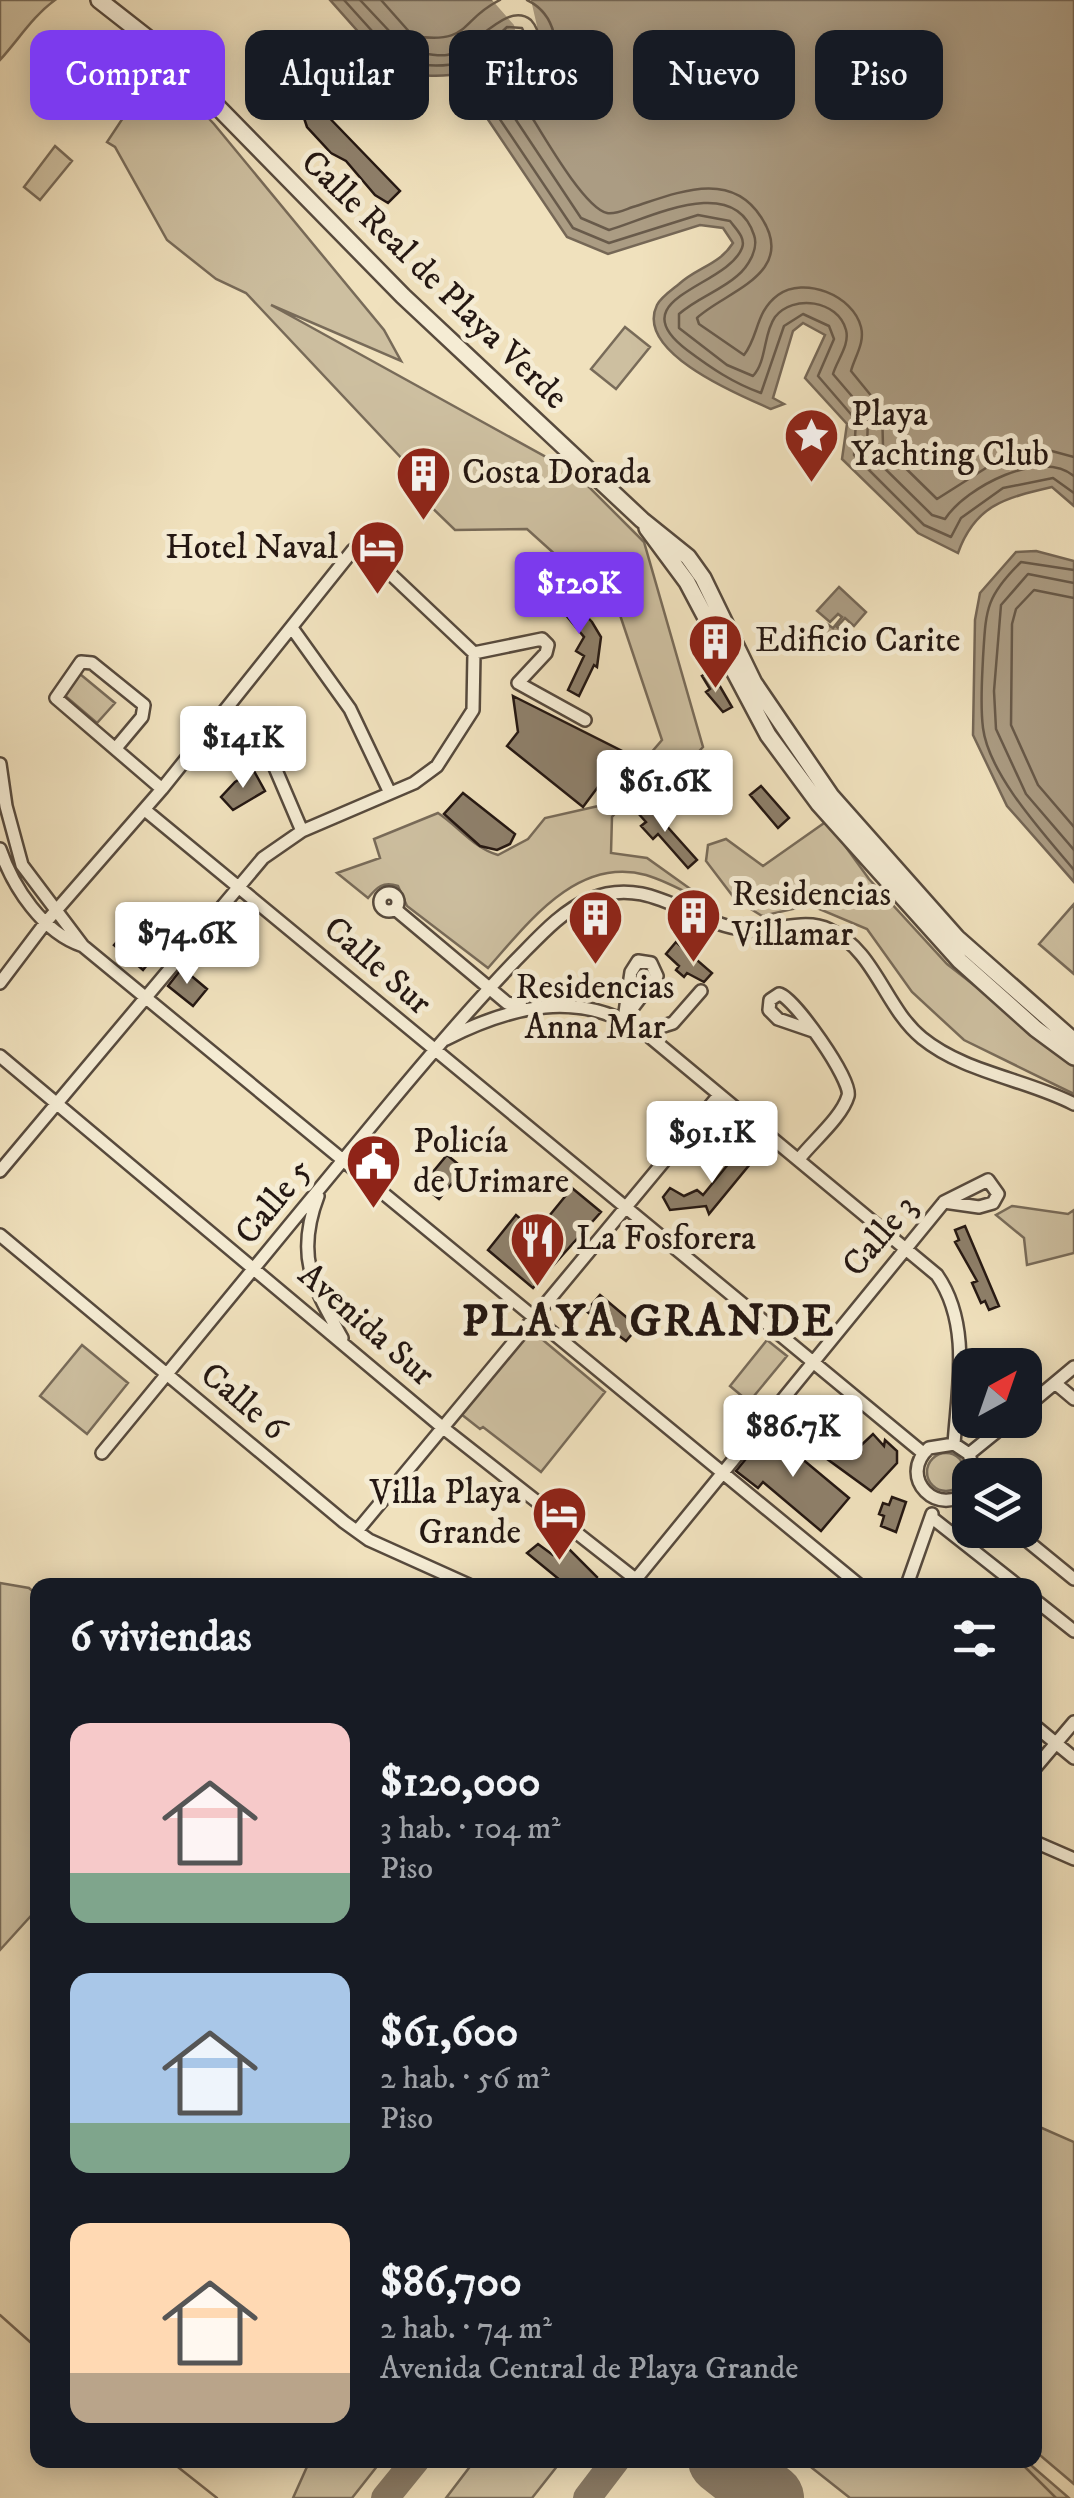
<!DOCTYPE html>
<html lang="es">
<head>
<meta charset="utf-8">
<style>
	:root { --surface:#171b24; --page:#20242c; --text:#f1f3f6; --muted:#9ea1a6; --accent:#7c3aed }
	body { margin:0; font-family:"IM FELL DW Pica",serif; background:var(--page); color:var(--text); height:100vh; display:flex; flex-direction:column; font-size:38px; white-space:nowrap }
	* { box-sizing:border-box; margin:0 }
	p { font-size:32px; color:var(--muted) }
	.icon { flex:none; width:55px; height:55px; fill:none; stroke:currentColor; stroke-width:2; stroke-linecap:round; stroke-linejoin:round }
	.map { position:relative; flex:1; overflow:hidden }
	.details { position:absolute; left:30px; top:1578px; width:1012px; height:890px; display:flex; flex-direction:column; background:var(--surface); border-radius:20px; box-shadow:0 5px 25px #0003 }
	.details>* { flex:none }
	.banner { position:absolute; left:30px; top:30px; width:1015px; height:90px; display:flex; gap:20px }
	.needle { width:65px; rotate:40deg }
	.fabs { position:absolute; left:952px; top:1348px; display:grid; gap:20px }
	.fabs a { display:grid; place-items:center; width:90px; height:90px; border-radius:20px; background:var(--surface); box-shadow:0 5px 25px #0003; font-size:50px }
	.price { position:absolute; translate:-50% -85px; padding:0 22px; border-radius:10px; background:#fff; color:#222; font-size:32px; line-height:65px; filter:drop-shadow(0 2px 5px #0008) }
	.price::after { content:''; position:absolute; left:50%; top:60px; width:30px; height:22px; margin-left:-15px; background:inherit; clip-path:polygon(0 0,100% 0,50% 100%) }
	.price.on { background:var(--accent); color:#fff }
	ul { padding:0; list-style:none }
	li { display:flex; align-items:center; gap:30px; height:250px; padding:0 40px }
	li span { display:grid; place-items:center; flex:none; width:280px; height:200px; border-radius:20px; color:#555 }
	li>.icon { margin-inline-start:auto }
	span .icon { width:120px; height:120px; fill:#fffc; stroke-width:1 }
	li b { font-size:42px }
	h2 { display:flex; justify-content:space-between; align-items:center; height:120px; padding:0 40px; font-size:42px }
	.pill { padding:0 35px; border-radius:20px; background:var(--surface); box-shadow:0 5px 25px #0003; font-size:35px; line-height:90px }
	.pill.on { background:var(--accent); color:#fff }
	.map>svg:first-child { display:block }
	.green { fill:#cdbfa0; stroke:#786b59; stroke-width:2.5 }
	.water { fill:#ab9c83; stroke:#756756; stroke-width:2.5 }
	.pier { fill:#f0e1bd }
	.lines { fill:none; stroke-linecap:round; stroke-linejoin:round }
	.shore { stroke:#685a4a; stroke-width:2.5 }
	.stream { stroke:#756756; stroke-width:2.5 }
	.taxiway { stroke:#8a7c68; stroke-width:28 }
	.runway { stroke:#8a7c68; stroke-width:68 }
	.building { fill:#8e806b; stroke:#241712; stroke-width:2.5 }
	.minor-casing { stroke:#574a3d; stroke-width:16 }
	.tertiary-casing { stroke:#574a3d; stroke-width:20 }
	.minor { stroke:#f5ecd4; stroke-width:11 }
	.tertiary { stroke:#f5ecd4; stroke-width:15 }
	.labels { text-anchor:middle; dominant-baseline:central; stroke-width:10; stroke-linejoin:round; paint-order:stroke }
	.street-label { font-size:35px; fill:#241712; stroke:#f5ecd4 }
	.poi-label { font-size:35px; fill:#241712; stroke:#f5ecd4; text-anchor:start }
	.district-label { font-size:45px; font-weight:bold; letter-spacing:2.5px; fill:#241712; stroke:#f5ecd4 }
</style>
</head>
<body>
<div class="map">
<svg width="1074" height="2498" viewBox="0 0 1074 2498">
	<rect width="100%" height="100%" fill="#f0e1bd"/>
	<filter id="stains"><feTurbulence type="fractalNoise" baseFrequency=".002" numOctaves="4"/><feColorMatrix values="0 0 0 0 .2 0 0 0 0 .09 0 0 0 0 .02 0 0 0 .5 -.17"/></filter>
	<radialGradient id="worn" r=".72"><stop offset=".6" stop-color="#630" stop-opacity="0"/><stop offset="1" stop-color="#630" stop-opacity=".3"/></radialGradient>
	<!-- green -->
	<path class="green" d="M 0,0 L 55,0 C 33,16 19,39 0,60 Z
		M 158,65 L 214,124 L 384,330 L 401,361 L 271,305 L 575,473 L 644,542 L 703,747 L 651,803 L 636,790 L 612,817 L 611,853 L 647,858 L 717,908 C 694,897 670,882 646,875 C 577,856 528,923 488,968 L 407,906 L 398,886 C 383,881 377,887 368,898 L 337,873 L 380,858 L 374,839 L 438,813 C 459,827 475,849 498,855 L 528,839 L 545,818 L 607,804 L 662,740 L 619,612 L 527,529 L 455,530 L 421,497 L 421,479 L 246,293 L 216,279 L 167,240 L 115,147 L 107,142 Z
		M 55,146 L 72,161 L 40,200 L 24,187 Z
		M 625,327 L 650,347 L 616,389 L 591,369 Z
		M 80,674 L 115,703 L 97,723 L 63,694 Z
		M 827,821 L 869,879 L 947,964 L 1074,1063 L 1074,1094 L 964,1040 L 912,992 L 867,929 L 810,905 L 762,916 L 735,899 L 706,861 L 708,845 L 726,839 L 763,866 Z
		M 1074,904 L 1074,974 L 1039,944 Z
		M 1012,1206 L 1068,1214 L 1074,1210 L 1074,1253 L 1027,1265 L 1024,1238 L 996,1215 Z
		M 531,1330 L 605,1392 L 541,1472 L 483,1427 L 480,1429 L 461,1414 Z
		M 767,1340 L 787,1356 L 749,1402 L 730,1386 Z
		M 82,1345 L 128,1383 L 87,1434 L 40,1396 Z
		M927 1472a19 19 0 1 1 38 0a19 19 0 1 1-38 0Z
		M 0,1583 L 29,1588 L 37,1595 L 38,1908 L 0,1950 Z
		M 1035,2125 L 1074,2142 L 1074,2484 L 1035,2451 Z
		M 310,2460 L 382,2460 L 352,2498 L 293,2498 Z
		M 475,2460 L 562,2460 L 532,2498 L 446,2498 Z
		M 802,2460 L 1025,2460 L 1069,2498 L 850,2498 Z"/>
	<!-- water -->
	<path class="water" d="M 330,0 L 1074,0 L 1074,506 L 1052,487 C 1005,498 975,505 958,553 L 918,533 L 842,459 L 847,424 L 805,378 L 825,335 L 803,323 L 793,331 L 773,398 L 784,404 L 771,409 C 739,395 634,352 657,305 C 661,297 673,289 679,284 C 698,267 719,265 733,243 L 723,228 L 700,225 L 608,254 L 567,237 L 487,118 C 487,85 525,67 515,33 C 468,79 459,79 395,73 Z
		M 1036,551 L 1074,561 L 1074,882 L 1007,806 L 973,735 L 975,620 L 980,593 L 1016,552 Z
		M 839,587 L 866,612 L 854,626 L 845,618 L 837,627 L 843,633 L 831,646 L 818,634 L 827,624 L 833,628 L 842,617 L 838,614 L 830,622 L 817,611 Z"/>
	<!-- pier -->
	<path class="pier" d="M 492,0 L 531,0 L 537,26 L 529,72 L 487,118 L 487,102 L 515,61 L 518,44 L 514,25 Z"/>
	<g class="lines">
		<!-- shore -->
		<path class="shore" d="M 344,0 L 401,63 C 458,69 466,67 507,27 L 522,28 C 542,65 497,82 497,115 L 573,228 L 609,243 L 698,215 L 730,221 C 736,229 746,238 742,248 C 727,287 618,298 687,350 C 711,368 733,383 761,393 L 784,326 L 803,314 L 829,326 L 834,339 L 818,376 L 856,420 L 854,455 L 924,525 L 951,537 L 961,518 L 1003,488 L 1053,478 L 1074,493
			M 360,0 L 408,51 C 420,52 435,57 447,55 C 475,50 506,0 531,20 C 542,32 541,51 537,65 C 532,82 516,95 510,111 L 581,218 L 609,230 C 650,218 734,173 754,235 C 759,249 748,267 737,276 C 720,291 697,298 679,314 L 679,328 L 727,365 L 753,376 C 767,361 763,334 775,317 C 793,294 838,300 846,330 C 850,345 837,360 833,374 L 868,415 L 867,451 L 932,515 L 945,519 C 966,487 1041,448 1074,476
			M 381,0 L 413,36 C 471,45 459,20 500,0
			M 527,0 C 556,14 562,49 549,77 C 543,89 533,99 528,111 C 542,133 584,208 607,213 C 616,215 628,208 636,206 C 679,192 731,170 761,217 C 799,274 724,292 697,318 L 699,324 L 744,355 C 759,336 755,312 778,295 C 804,276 853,295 861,327 C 865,343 855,356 851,371 L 882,409 L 883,446 L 937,499 L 997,461 L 1048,450 L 1074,457
			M 1074,570 L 1021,562 C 985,597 986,610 983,658 C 982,681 980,705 983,728 C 989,775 1044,834 1074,870
			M 1074,583 L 1028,574 L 1001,605 L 994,691 L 996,729 L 1026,794 L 1074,850
			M 1074,598 L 1034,590 L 1016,609 L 1012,624 L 1011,725 L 1038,785 L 1074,827"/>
		<!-- stream -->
		<path class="stream" d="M 0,2315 L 38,2349
			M 169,2460 L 217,2498
			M 1024,2466 L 1056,2498"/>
		<!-- taxiway -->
		<path class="taxiway" d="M 385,2498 L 416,2460
			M 587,2498 L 616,2460"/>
		<!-- runway -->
		<path class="runway" d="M 722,2460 L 770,2498"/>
	</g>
	<!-- building -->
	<path class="building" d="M 317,105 L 400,191 L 388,203 L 375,195 L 346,161 L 331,153 L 307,127 L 304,118 Z
		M 554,582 L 592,622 L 601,637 L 597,667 L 594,665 L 579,696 L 568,690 L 584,656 L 576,651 L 584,637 L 545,590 Z
		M 711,671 L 732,707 L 723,712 L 706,692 L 710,689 L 702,676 Z
		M 513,696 L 624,752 L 583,807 L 507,746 L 518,732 Z
		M 254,771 L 265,791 L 233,810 L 221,797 L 235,782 Z
		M 761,786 L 789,818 L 778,828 L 750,795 Z
		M 463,793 L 515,834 L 510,844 L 497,850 L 480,846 L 444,814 Z
		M 647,804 L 697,860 L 688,868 L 658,834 L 653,839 L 641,826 L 646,822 L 637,812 Z
		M 127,930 L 156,954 L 143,970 L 114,945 Z
		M 676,942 L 712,973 L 704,982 L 687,973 L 684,977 L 676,970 L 679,966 L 666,954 Z
		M 182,968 L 207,989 L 193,1006 L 168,986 Z
		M 743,1146 L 755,1158 L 709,1214 L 706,1206 L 670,1210 L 663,1197 L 670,1188 L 684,1196 L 697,1190 L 703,1195 Z
		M 447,1155 L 464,1169 L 439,1199 L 422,1185 Z
		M 572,1188 L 601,1212 L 533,1288 L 488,1250 L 516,1215 L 536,1232 Z
		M 965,1226 L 999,1306 L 989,1310 L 985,1301 L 981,1303 L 972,1283 L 977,1281 L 955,1242 L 959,1240 L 955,1230 Z
		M 600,1295 L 638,1327 L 626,1341 L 586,1311 Z
		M 807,1406 L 846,1415 L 842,1433 L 791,1420 L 797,1408 Z
		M 772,1427 L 793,1444 L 789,1448 L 849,1498 L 821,1531 L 763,1482 L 758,1488 L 736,1471 Z
		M 873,1434 L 884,1446 L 885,1440 L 897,1451 L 897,1463 L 871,1491 L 823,1456 L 841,1438 L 855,1451 Z
		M 892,1497 L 906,1502 L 896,1532 L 881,1526 L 884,1516 L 879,1514 L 883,1503 L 889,1505 Z
		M 538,1544 L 553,1555 L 568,1548 L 597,1577 L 591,1585 L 566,1585 L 527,1553 Z"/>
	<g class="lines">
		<defs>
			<path id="minor" d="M 292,628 L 350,709 L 390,793
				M 474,653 L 542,639 L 548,645 L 546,653 L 518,683 L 585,720
				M 226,711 L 273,763 L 302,831
				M 116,748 L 142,717 L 144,705 L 92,663 L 81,662 L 56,698 L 162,789
				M 0,764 L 6,806 L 22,865 L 83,946 L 859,1585
				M 145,810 L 923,1453
				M 0,849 C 13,887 43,933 83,946
				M380 902a9 9 0 1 1 18 0a9 9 0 1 1-18 0Z
				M 395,909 L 507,1003 L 521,1006
				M 638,961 L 651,963 L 657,976 L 624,1019 L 631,972 Z
				M 0,983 L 46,922 L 162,789 L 353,550 L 364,549 L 474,653 L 473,710 L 437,766 L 414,783 L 302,831 L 263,858 L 0,1171
				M 644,1032 L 673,1023 L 701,991
				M 446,1039 C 511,1006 579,989 644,1032 L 937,1275 C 971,1324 958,1387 954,1444
				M 0,1056 L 442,1427 L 643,1585
				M 799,1159 C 813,1141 842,1117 848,1096 C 853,1081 793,996 779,994 L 770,1000 L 769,1010 L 778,1019 L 813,1031
				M 318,1196 C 295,1256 313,1286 342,1338
				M 0,1235 L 344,1522 L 369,1540 L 469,1585
				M 1055,1383 L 1074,1399
				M 1025,1408 L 1074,1367
				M 102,1453 C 194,1340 288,1227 381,1114 C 424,1062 468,1010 515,961 C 537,939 561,911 590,899 C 651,874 691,925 748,930 C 776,933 803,917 830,930 C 875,950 885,1008 922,1038 C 965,1073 1026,1079 1074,1104
				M 969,1454 L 1011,1420
				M 970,1489 C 939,1521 896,1477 929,1448 L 954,1444 L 969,1454 L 975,1475
				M 931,1517 L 1017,1585
				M 1014,1530 L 1074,1579
				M 357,1531 L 719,1095
				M 632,1584 L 944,1202 L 988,1180 L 998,1194 L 993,1203 L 979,1207 L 944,1202
				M 907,1585 L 932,1514
				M 1035,1600 L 1074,1631
				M 1035,1726 L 1074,1758
				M 1035,1768 L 1074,1722
				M 1035,1842 L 1074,1859"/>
			<path id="tertiary" d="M 99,0 L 159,47 L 403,296 L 642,520 L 688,557 L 703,578 L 754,683 L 831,796 L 957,938 L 1074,1041
				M 647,528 L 687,582 L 768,735 L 819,804 L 960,961 L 1036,1029 L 1074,1057"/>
		</defs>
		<!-- minor casing -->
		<use href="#minor" class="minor-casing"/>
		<!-- tertiary casing -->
		<use href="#tertiary" class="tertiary-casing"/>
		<!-- minor -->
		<use href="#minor" class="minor"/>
		<!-- tertiary -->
		<use href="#tertiary" class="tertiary"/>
	</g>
	<!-- icons -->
	<defs>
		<symbol id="sight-pin" viewBox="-11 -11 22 30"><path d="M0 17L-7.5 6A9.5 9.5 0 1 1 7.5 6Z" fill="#8f2418" stroke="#f5ecd4"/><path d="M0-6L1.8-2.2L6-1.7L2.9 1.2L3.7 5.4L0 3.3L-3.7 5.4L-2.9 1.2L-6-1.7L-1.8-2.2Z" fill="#fff"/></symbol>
		<symbol id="building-pin" viewBox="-11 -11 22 30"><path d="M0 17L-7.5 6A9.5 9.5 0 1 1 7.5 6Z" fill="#8f2418" stroke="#f5ecd4"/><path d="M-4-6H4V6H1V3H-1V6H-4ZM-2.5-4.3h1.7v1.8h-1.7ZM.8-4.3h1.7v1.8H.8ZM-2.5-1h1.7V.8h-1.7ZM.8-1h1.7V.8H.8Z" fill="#fff"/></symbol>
		<symbol id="hotel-pin" viewBox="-11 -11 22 30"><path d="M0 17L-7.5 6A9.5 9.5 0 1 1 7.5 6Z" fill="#8f2418" stroke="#f5ecd4"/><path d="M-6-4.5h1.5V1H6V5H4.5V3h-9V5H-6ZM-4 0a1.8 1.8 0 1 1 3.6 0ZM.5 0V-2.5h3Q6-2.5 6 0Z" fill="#fff"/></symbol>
		<symbol id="civic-pin" viewBox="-11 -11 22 30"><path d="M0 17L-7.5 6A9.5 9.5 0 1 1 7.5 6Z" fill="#8f2418" stroke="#f5ecd4"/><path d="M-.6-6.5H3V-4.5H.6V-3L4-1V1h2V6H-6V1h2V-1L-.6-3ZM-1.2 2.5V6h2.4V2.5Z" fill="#fff"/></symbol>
		<symbol id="restaurant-pin" viewBox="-11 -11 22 30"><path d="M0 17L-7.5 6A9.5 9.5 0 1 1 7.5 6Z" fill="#8f2418" stroke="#f5ecd4"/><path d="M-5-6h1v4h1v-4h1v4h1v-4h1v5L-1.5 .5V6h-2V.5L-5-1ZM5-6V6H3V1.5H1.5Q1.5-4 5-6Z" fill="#fff"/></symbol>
	</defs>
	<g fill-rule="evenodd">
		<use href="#sight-pin" x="780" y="404" width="63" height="86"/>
		<use href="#building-pin" x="392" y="442" width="63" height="86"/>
		<use href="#hotel-pin" x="346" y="516" width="63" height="86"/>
		<use href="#building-pin" x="684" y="610" width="63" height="86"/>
		<use href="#building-pin" x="662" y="884" width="63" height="86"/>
		<use href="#building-pin" x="564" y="886" width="63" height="86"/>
		<use href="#civic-pin" x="342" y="1130" width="63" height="86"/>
		<use href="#restaurant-pin" x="506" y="1208" width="63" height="86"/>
		<use href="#hotel-pin" x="528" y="1482" width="63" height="86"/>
	</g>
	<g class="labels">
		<!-- street labels -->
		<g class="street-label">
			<text transform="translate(434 280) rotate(44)">Calle Real de Playa Verde</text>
			<text transform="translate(377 966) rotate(41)">Calle Sur</text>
			<text transform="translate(274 1202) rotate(-51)">Calle 5</text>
			<text transform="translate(880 1236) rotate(-50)">Calle 3</text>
			<text transform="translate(366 1325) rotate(41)">Avenida Sur</text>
			<text transform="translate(243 1402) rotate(40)">Calle 6</text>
		</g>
		<!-- poi labels -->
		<g class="poi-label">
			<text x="851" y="415">Playa<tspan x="851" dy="40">Yachting Club</tspan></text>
			<text x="462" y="473">Costa Dorada</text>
			<text x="338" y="548" text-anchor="end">Hotel Naval</text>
			<text x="755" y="641">Edificio Carite</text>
			<text x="732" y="895">Residencias<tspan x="732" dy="40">Villamar</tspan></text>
			<text x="595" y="988" text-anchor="middle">Residencias<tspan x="595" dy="40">Anna Mar</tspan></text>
			<text x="413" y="1142">Policía<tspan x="413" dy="40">de Urimare</tspan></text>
			<text x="576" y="1239">La Fosforera</text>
			<text x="521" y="1493" text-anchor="end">Villa Playa<tspan x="521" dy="40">Grande</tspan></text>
		</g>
		<!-- district labels -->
		<g class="district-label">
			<text x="649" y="1322">PLAYA GRANDE</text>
		</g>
	</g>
	<rect width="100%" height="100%" filter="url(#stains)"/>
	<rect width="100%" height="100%" fill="url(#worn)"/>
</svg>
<div class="fabs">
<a><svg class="needle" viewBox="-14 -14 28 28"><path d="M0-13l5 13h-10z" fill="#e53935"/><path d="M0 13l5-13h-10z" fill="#9ea1a6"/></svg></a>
<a><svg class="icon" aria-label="layers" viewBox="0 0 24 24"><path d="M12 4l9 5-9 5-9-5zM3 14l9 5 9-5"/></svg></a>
</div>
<b class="price on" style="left:579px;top:637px">$120K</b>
<b class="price" style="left:243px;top:791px">$141K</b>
<b class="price" style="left:665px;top:835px">$61.6K</b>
<b class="price" style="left:187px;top:987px">$74.6K</b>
<b class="price" style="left:712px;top:1186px">$91.1K</b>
<b class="price" style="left:793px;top:1480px">$86.7K</b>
<div class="banner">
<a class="pill on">Comprar</a>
<a class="pill">Alquilar</a>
<a class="pill">Filtros</a>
<a class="pill">Nuevo</a>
<a class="pill">Piso</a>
</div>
<section class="details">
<h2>6 viviendas<svg class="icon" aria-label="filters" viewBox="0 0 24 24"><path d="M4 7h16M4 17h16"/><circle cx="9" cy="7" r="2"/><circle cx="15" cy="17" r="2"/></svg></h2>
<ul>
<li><span style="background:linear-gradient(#f6c9c9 75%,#7fa58c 0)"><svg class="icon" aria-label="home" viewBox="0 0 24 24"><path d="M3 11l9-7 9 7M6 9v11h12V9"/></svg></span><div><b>$120,000</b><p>3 hab. · 104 m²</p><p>Piso</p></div></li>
<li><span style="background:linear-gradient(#a9c7e8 75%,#7fa58c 0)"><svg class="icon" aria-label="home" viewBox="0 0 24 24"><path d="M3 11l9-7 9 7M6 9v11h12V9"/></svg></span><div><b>$61,600</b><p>2 hab. · 56 m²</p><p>Piso</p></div></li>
<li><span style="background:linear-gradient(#ffd9b3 75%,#b9a48a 0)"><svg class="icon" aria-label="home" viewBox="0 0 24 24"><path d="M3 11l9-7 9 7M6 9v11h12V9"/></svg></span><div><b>$86,700</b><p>2 hab. · 74 m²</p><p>Avenida Central de Playa Grande</p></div></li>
</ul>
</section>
</div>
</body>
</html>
